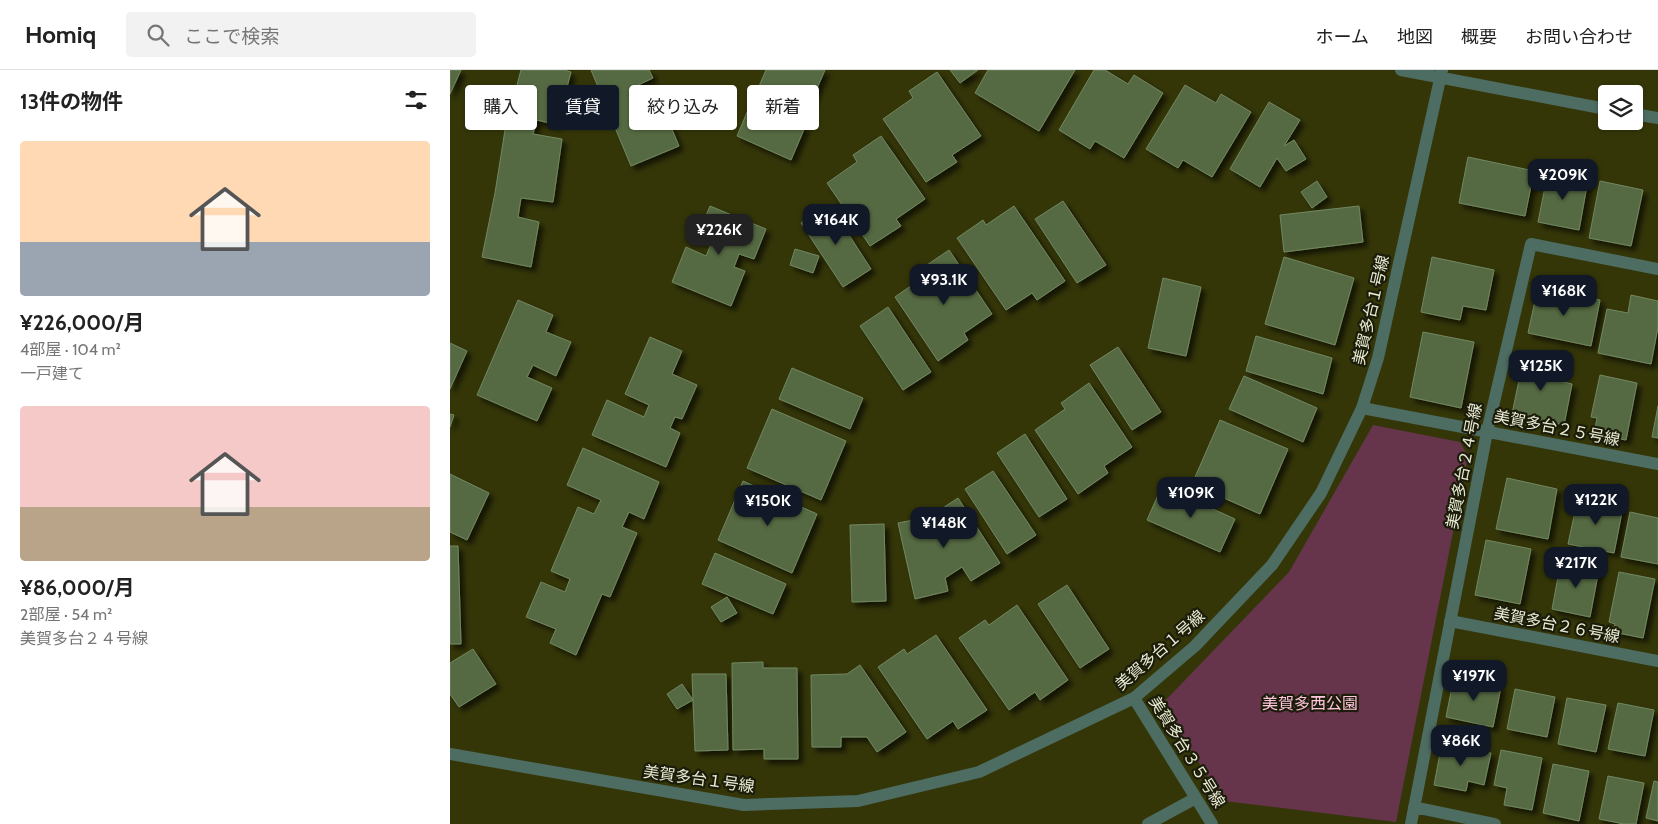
<!DOCTYPE html>
<html lang="ja">
<head>
<meta charset="utf-8">
<style>
	:root { --surface:#fff; --page:#f2f2f2; --text:#222; --muted:#767676; --line:#e0e0e0; --accent:#111827 }
	body { margin:0; font-family:Cabin,"Noto Sans JP",sans-serif; background:var(--page); color:var(--text); height:100vh; display:flex; flex-direction:column; font-size:19px; white-space:nowrap }
	* { box-sizing:border-box; margin:0 }
	p { font-size:16px; color:var(--muted) }
	.icon { flex:none; width:28px; height:28px; fill:none; stroke:currentColor; stroke-width:2; stroke-linecap:round; stroke-linejoin:round }
	.map { position:relative; flex:1; overflow:hidden }
	.panel { display:flex; flex-direction:column; background:var(--surface); width:450px }
	.panel>* { flex:none }
	.guide { position:absolute; left:15px; top:15px; width:475px; height:45px; display:flex; gap:10px }
	.tools { position:absolute; left:1148px; top:15px; display:grid; gap:10px }
	.tools a { display:grid; place-items:center; width:45px; height:45px; border-radius:5px; background:var(--surface); box-shadow:0 1px 4px #0004; font-size:25px }
	.price { position:absolute; translate:-50% -42px; padding:0 11px; border-radius:10px; background:var(--accent); color:#fff; font-size:16px; line-height:32px; filter:drop-shadow(0 1px 2px #0008) }
	.price::after { content:''; position:absolute; left:50%; top:30px; width:15px; height:11px; margin-left:-8px; background:inherit; clip-path:polygon(0 0,100% 0,50% 100%) }
	.price.on { background:#222; color:#fff }
	ul { padding:0; list-style:none }
	li { display:grid; align-content:center; gap:10px; height:265px; padding:0 20px }
	li span { display:grid; place-items:center; height:155px; border-radius:5px; color:#555 }
	li>.icon { margin-inline-start:auto }
	span .icon { width:90px; height:90px; fill:#fffc; stroke-width:1 }
	li b { font-size:21px }
	h2 { display:flex; justify-content:space-between; align-items:center; height:60px; padding:0 20px; font-size:21px }
	.chip { padding:0 18px; border-radius:5px; background:var(--surface); box-shadow:0 1px 4px #0004; font-size:18px; line-height:45px }
	.chip.on { background:var(--accent); color:#fff }
	header { display:flex; align-items:center; gap:30px; box-sizing:border-box; height:70px; padding:0 25px; background:var(--surface); border-bottom:1px solid var(--line) }
	header strong { font-size:24px }
	nav { display:flex; gap:28px; margin-inline-start:auto; font-size:18px }
	.search { width:350px; height:45px; background:var(--page); display:flex; align-items:center; gap:12px; box-sizing:border-box; padding:0 18px; border-radius:5px; color:var(--muted); font-size:19px }
	main { display:flex; flex:1; min-height:0 }
	.map>svg:first-child { display:block }
	.green { fill:#66354c }
	.building { fill:#556a43; stroke:#728861; filter:url(#shadow) }
	.lines { fill:none; stroke-linecap:round; stroke-linejoin:round }
	.minor { stroke:#4d6c62; stroke-width:12 }
	.labels { text-anchor:middle; dominant-baseline:central; stroke-width:4.5; stroke-linejoin:round; paint-order:stroke }
	.street-label { font-size:16px; fill:#e9ebd3; stroke:#1b1c0a }
	.park-label { font-size:16px; fill:#fdc4dc; stroke:#1b1c0a }
</style>
</head>
<body>
<header>
<strong>Homiq</strong>
<div class="search"><svg class="icon" aria-label="search" viewBox="0 0 24 24"><circle cx="10" cy="10" r="6"/><path d="M15 15l6 6"/></svg>ここで検索</div>
<nav><a>ホーム</a><a>地図</a><a>概要</a><a>お問い合わせ</a></nav>
</header>
<main>
<section class="panel">
<h2>13件の物件<svg class="icon" aria-label="filters" viewBox="0 0 24 24"><path d="M4 7h16M4 17h16"/><circle cx="9" cy="7" r="2"/><circle cx="15" cy="17" r="2"/></svg></h2>
<ul>
<li><span style="background:linear-gradient(#ffd9b3 65%,#9aa5b1 0)"><svg class="icon" aria-label="home" viewBox="0 0 24 24"><path d="M3 11l9-7 9 7M6 9v11h12V9"/></svg></span><div><b>¥226,000/月</b><p>4部屋 · 104 m²</p><p>一戸建て</p></div></li>
<li><span style="background:linear-gradient(#f6c9c9 65%,#b9a48a 0)"><svg class="icon" aria-label="home" viewBox="0 0 24 24"><path d="M3 11l9-7 9 7M6 9v11h12V9"/></svg></span><div><b>¥86,000/月</b><p>2部屋 · 54 m²</p><p>美賀多台２４号線</p></div></li>
</ul>
</section>
<div class="map">
<svg width="1208" height="754" viewBox="0 0 1208 754">
	<defs>
		<filter id="shadow"><feDropShadow dx="4.5" dy="4.5" stdDeviation="2.5" flood-color="#0009"/></filter>
	</defs>
	<rect width="100%" height="100%" fill="#343608"/>
	<!-- green -->
	<path class="green" d="M 923,355 L 1010,372 L 1018,386 L 946,752 L 774,731 L 711,635 L 839,502 Z"/>
	<!-- building -->
	<path class="building" d="M 0,0 L 11,0 L 0,24 Z
		M 71,0 L 114,0 L 121,2 L 107,55 L 87,50 L 83,64 L 112,69 L 103,132 L 71,128 L 68,147 L 89,152 L 81,197 L 32,187 L 45,123 L 55,60 Z
		M 141,0 L 199,0 L 203,8 L 186,16 L 193,32 L 208,26 L 229,76 L 181,96 Z
		M 316,0 L 375,0 L 356,43 L 349,40 L 344,52 L 355,57 L 341,90 L 287,66 L 301,33 L 314,39 L 320,27 L 307,21 Z
		M 500,0 L 528,0 L 510,13 Z
		M 538,0 L 625,0 L 589,61 L 525,23 Z
		M 644,0 L 655,0 L 678,14 L 684,5 L 713,23 L 674,88 L 645,71 L 640,79 L 609,60 Z
		M 487,2 L 531,66 L 502,85 L 507,92 L 476,112 L 433,49 L 463,28 L 459,21 Z
		M 735,15 L 766,33 L 771,24 L 801,42 L 762,107 L 733,90 L 728,98 L 696,79 Z
		M 819,32 L 850,50 L 834,76 L 844,70 L 856,89 L 836,101 L 827,88 L 810,117 L 780,99 Z
		M 431,66 L 475,129 L 446,149 L 451,156 L 420,176 L 377,113 L 407,92 L 403,85 Z
		M 1018,87 L 1084,101 L 1075,146 L 1009,133 Z
		M 1098,102 L 1138,110 L 1129,160 L 1088,152 Z
		M 867,111 L 877,127 L 862,138 L 851,122 Z
		M 1150,111 L 1193,120 L 1181,176 L 1139,168 Z
		M 613,131 L 656,195 L 627,213 L 585,149 Z
		M 379,134 L 421,199 L 393,217 L 351,153 Z
		M 260,136 L 316,159 L 304,189 L 289,184 L 284,197 L 295,201 L 281,236 L 222,212 L 236,177 L 256,186 L 262,172 L 247,167 Z
		M 564,136 L 615,211 L 587,230 L 582,223 L 556,240 L 507,168 L 533,150 L 536,155 Z
		M 909,136 L 913,172 L 834,182 L 830,145 Z
		M 345,179 L 369,186 L 363,203 L 340,195 Z
		M 499,180 L 542,244 L 514,263 L 518,270 L 488,291 L 445,227 L 475,206 L 471,199 Z
		M 834,187 L 904,208 L 885,275 L 815,254 Z
		M 982,187 L 1044,200 L 1036,240 L 1013,236 L 1010,250 L 971,242 Z
		M 713,208 L 751,217 L 736,286 L 698,278 Z
		M 1088,217 L 1150,230 L 1141,276 L 1078,263 Z
		M 1181,225 L 1208,231 L 1208,257 L 1201,294 L 1148,283 L 1157,239 L 1178,243 Z
		M 68,230 L 103,245 L 96,262 L 121,272 L 106,306 L 83,295 L 77,307 L 102,318 L 87,351 L 27,325 Z
		M 438,237 L 481,302 L 453,320 L 410,256 Z
		M 973,262 L 1024,272 L 1011,338 L 960,327 Z
		M 806,266 L 882,288 L 873,324 L 796,301 Z
		M 200,267 L 232,281 L 222,304 L 247,315 L 232,349 L 225,347 L 220,358 L 230,363 L 216,397 L 142,365 L 157,330 L 194,347 L 199,335 L 175,324 Z
		M 0,273 L 17,281 L 0,319 Z
		M 668,277 L 711,342 L 682,360 L 640,295 Z
		M 1074,286 L 1107,292 L 1104,310 L 1122,314 L 1114,355 L 1062,344 Z
		M 342,298 L 413,328 L 400,359 L 329,329 Z
		M 1150,305 L 1187,313 L 1176,370 L 1144,364 L 1147,348 L 1141,347 Z
		M 794,306 L 867,338 L 853,372 L 779,339 Z
		M 639,313 L 682,377 L 654,396 L 658,403 L 628,424 L 585,360 L 615,339 L 611,333 Z
		M 1208,336 L 1208,368 L 1202,367 Z
		M 322,339 L 396,371 L 371,430 L 297,398 Z
		M 0,344 L 4,345 L 0,357 Z
		M 770,350 L 838,379 L 810,444 L 742,414 Z
		M 575,364 L 617,429 L 589,447 L 547,383 Z
		M 133,378 L 209,412 L 194,449 L 179,442 L 172,457 L 187,463 L 160,527 L 152,524 L 126,585 L 100,573 L 106,559 L 76,547 L 91,512 L 115,522 L 120,509 L 101,501 L 128,437 L 144,444 L 151,430 L 117,415 Z
		M 543,401 L 586,465 L 557,484 L 515,419 Z
		M 0,404 L 39,423 L 17,470 L 0,462 Z
		M 1057,408 L 1107,419 L 1098,469 L 1046,459 Z
		M 293,411 L 367,444 L 342,503 L 268,470 Z
		M 712,416 L 785,449 L 770,482 L 697,450 Z
		M 508,428 L 550,493 L 521,511 L 512,497 L 495,508 L 498,521 L 465,529 L 448,453 L 479,447 Z
		M 1128,428 L 1173,437 L 1164,483 L 1118,474 Z
		M 1180,442 L 1208,448 L 1208,494 L 1171,487 Z
		M 434,454 L 436,531 L 402,532 L 400,455 Z
		M 1036,470 L 1081,479 L 1070,534 L 1025,525 Z
		M 0,476 L 8,476 L 11,574 L 0,574 Z
		M 265,483 L 336,514 L 323,544 L 252,514 Z
		M 1111,491 L 1149,499 L 1140,547 L 1102,539 Z
		M 1169,502 L 1205,509 L 1193,568 L 1163,562 L 1165,554 L 1159,552 Z
		M 617,515 L 659,579 L 630,598 L 588,534 Z
		M 277,527 L 287,543 L 271,552 L 261,537 Z
		M 567,535 L 618,610 L 590,630 L 585,622 L 559,640 L 509,568 L 535,550 L 539,555 Z
		M 486,565 L 537,640 L 508,659 L 503,651 L 477,669 L 428,597 L 454,579 L 457,584 Z
		M 23,579 L 46,614 L 9,637 L 0,624 L 0,593 Z
		M 313,592 L 313,598 L 347,598 L 348,689 L 314,689 L 314,679 L 283,680 L 282,593 Z
		M 410,595 L 456,662 L 427,682 L 417,667 L 391,667 L 391,677 L 362,677 L 361,605 L 397,604 Z
		M 242,604 L 276,604 L 278,680 L 245,681 Z
		M 1004,607 L 1051,617 L 1043,657 L 996,647 Z
		M 232,614 L 243,630 L 227,639 L 217,624 Z
		M 1065,619 L 1105,627 L 1097,667 L 1057,659 Z
		M 1117,628 L 1156,635 L 1146,682 L 1108,674 Z
		M 1168,633 L 1204,640 L 1195,686 L 1158,679 Z
		M 992,673 L 1041,683 L 1034,715 L 1018,711 L 1016,721 L 984,715 Z
		M 1051,680 L 1092,688 L 1082,740 L 1054,735 L 1057,718 L 1044,715 Z
		M 1103,694 L 1139,701 L 1129,751 L 1093,743 Z
		M 1158,706 L 1194,713 L 1186,754 L 1174,754 L 1149,749 Z
		M 1204,711 L 1208,712 L 1208,751 L 1196,748 Z"/>
	<g class="lines">
		<!-- minor -->
		<path class="minor" d="M 951,0 L 1156,39
			M 1184,44 L 1208,48
			M 912,338 L 1208,394
			M 1000,551 L 1208,591
			M 684,628 L 762,754
			M 0,684 L 294,735 L 408,731 L 529,702 L 684,628 L 745,576 L 822,495 L 871,423 L 912,338 L 928,288 L 992,0
			M 964,737 L 1045,754
			M 698,754 L 746,728
			M 961,754 L 1037,362 L 1081,174 L 1208,199"/>
	</g>
	<g class="labels">
		<!-- street labels -->
		<g class="street-label">
			<text transform="translate(921 240) rotate(-77)">美賀多台１号線</text>
			<text transform="translate(1107 358) rotate(11)">美賀多台２５号線</text>
			<text transform="translate(1014 396) rotate(-79)">美賀多台２４号線</text>
			<text transform="translate(1107 555) rotate(11)">美賀多台２６号線</text>
			<text transform="translate(710 580) rotate(-41)">美賀多台１号線</text>
			<text transform="translate(737 682) rotate(58)">美賀多台３５号線</text>
			<text transform="translate(249 709) rotate(8)">美賀多台１号線</text>
		</g>
		<!-- park labels -->
		<g class="park-label">
			<text x="860" y="633">美賀多西公園</text>
		</g>
	</g>
</svg>
<div class="tools">
<a><svg class="icon" aria-label="layers" viewBox="0 0 24 24"><path d="M12 4l9 5-9 5-9-5zM3 14l9 5 9-5"/></svg></a>
</div>
<b class="price" style="left:1113px;top:131px">¥209K</b>
<b class="price" style="left:386px;top:176px">¥164K</b>
<b class="price on" style="left:269px;top:186px">¥226K</b>
<b class="price" style="left:494px;top:236px">¥93.1K</b>
<b class="price" style="left:1114px;top:247px">¥168K</b>
<b class="price" style="left:1091px;top:322px">¥125K</b>
<b class="price" style="left:741px;top:449px">¥109K</b>
<b class="price" style="left:1146px;top:456px">¥122K</b>
<b class="price" style="left:318px;top:457px">¥150K</b>
<b class="price" style="left:494px;top:479px">¥148K</b>
<b class="price" style="left:1126px;top:519px">¥217K</b>
<b class="price" style="left:1024px;top:632px">¥197K</b>
<b class="price" style="left:1011px;top:697px">¥86K</b>
<div class="guide">
<a class="chip">購入</a>
<a class="chip on">賃貸</a>
<a class="chip">絞り込み</a>
<a class="chip">新着</a>
</div>
</div>
</main>
</body>
</html>
